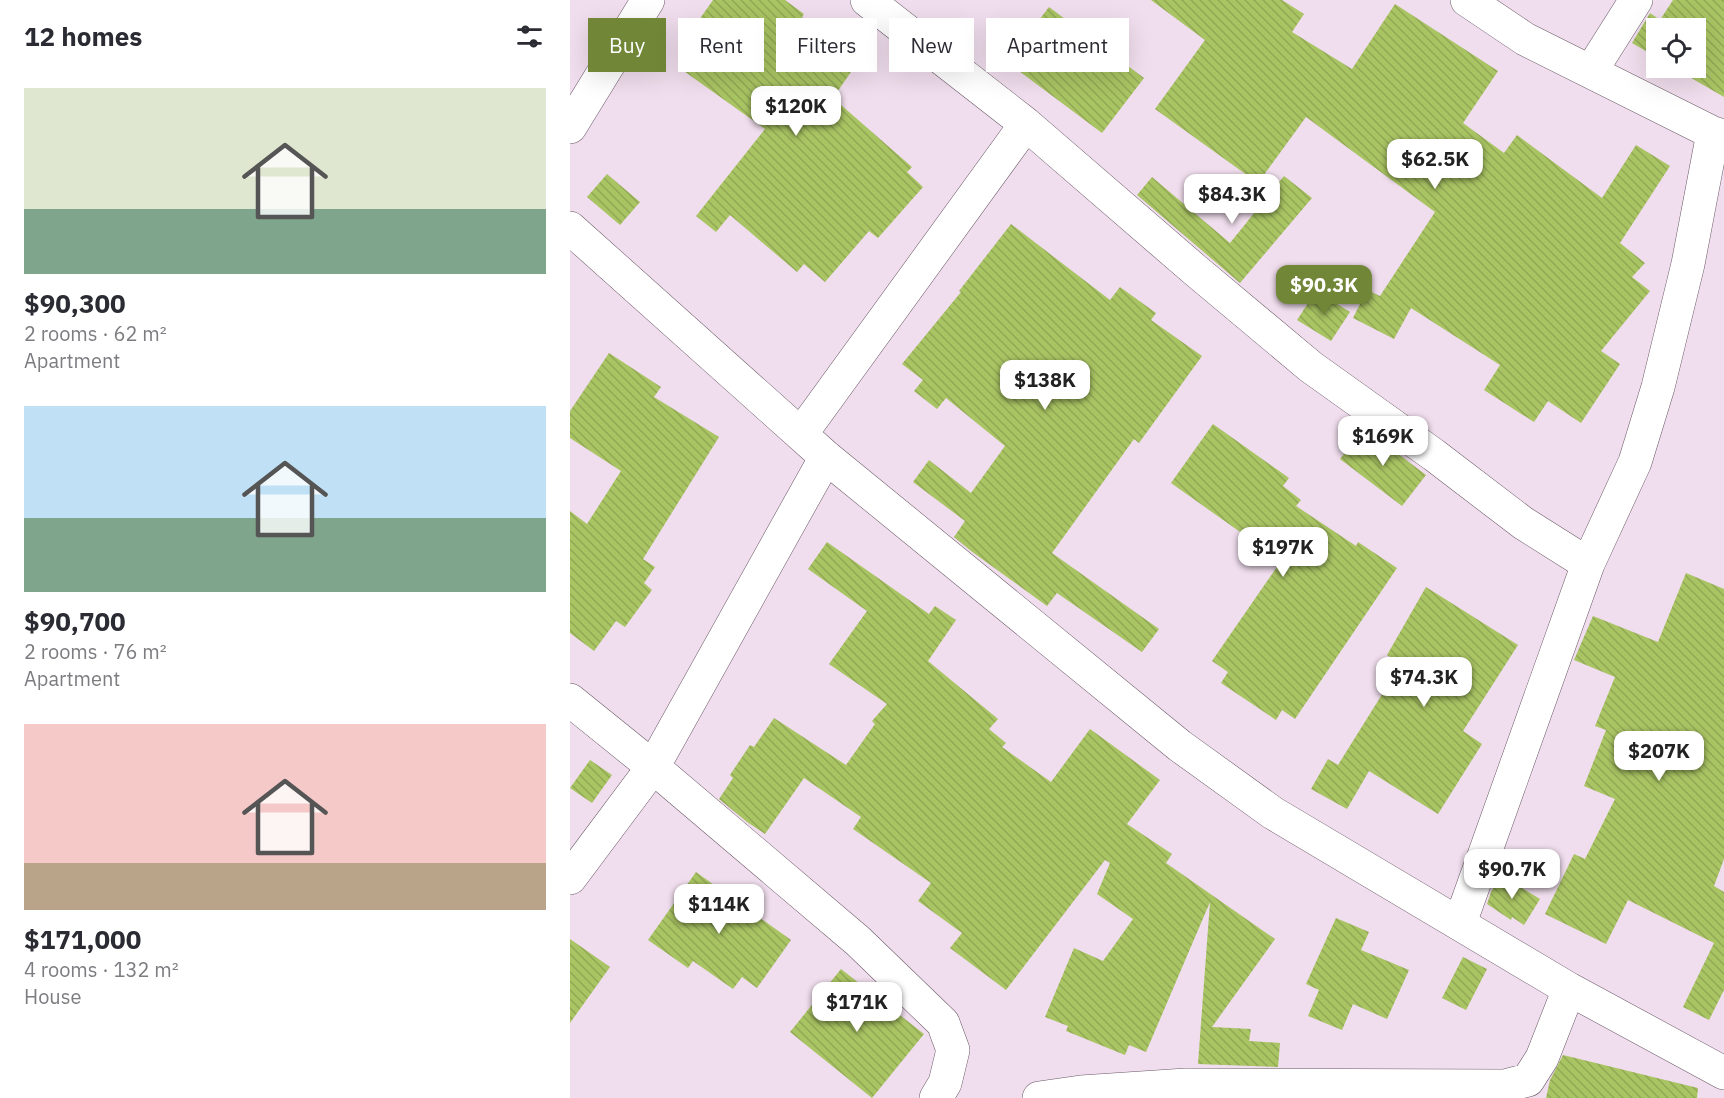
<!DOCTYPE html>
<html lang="en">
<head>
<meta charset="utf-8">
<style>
	:root { --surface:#fff; --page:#f2f2f3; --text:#2b2b33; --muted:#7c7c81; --accent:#718637 }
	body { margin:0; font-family:"IBM Plex Sans",sans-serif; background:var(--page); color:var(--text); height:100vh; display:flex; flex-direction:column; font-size:22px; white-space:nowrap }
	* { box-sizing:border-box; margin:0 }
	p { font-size:20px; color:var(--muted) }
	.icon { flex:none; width:33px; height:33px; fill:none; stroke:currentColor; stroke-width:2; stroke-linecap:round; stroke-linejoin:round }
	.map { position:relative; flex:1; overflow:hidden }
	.details { display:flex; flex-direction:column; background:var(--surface); width:570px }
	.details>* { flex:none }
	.banner { position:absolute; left:18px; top:18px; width:570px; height:54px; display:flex; gap:12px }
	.buttons { position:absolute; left:1076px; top:18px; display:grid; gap:12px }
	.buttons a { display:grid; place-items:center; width:60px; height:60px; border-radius:0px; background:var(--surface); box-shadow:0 6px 24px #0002; font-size:30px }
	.price { position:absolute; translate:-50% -51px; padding:0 14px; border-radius:12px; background:#fff; color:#222; font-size:20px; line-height:39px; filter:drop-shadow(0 2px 3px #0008) }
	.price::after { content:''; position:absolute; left:50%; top:36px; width:18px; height:14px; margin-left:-9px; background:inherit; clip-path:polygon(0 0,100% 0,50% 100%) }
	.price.selected { background:var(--accent); color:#fff }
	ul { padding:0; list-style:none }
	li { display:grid; align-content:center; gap:12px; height:318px; padding:0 24px }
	li span { display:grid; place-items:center; height:186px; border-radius:0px; color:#555 }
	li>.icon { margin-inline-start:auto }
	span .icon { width:108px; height:108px; fill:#fffc; stroke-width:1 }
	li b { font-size:26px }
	h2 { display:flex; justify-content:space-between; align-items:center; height:72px; padding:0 24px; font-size:26px }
	.pill { padding:0 21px; border-radius:0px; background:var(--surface); box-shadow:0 6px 24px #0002; font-size:21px; line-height:54px }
	.pill.selected { background:var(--accent); color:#fff }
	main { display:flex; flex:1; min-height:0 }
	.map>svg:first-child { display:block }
	.building { fill:url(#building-back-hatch) }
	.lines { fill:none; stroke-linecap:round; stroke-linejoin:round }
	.minor-casing { stroke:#6a5a67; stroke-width:34 }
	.minor { stroke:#fff; stroke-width:33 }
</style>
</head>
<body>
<main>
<section class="details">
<h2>12 homes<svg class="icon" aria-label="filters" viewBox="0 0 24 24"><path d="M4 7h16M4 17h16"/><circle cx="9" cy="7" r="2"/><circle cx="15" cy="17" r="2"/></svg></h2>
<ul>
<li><span style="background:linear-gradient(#dfe7d0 65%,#7fa58c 0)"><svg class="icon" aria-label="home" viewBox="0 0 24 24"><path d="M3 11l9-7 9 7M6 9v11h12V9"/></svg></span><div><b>$90,300</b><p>2 rooms · 62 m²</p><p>Apartment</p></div></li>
<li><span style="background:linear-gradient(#bfe0f5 60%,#7fa58c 0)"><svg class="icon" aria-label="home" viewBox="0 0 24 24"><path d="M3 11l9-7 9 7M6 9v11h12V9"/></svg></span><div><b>$90,700</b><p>2 rooms · 76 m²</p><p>Apartment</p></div></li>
<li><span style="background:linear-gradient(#f6c9c9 75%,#b9a48a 0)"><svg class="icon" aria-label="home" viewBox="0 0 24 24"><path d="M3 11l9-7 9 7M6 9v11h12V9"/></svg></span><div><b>$171,000</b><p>4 rooms · 132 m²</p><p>House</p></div></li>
</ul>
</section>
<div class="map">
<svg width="1154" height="1098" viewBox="0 0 1154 1098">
	<defs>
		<pattern id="building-back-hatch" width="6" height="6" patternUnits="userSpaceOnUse" patternTransform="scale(1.5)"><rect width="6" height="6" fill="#a9c463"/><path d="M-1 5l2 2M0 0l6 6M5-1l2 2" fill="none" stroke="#91a855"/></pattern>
	</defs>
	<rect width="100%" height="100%" fill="#f0dded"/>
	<!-- building -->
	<path class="building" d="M 143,0 L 215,0 L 234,14 L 232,17 L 292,56 L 263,98 L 342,167 L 337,172 L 353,187 L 308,238 L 299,231 L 255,282 L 234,264 L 227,272 L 160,215 L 146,232 L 126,216 L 195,129 L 111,69 L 141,28 L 129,20 Z
		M 581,0 L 712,0 L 734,14 L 722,32 L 782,69 L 825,4 L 928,71 L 893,123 L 934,153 L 947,135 L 1032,198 L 1066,145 L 1100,166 L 1050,243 L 1075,263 L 1062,277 L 1080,291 L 1031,351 L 1050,364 L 1011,423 L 978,401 L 964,422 L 914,390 L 930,365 L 841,308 L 824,339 L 783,318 L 797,290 L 810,296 L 865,212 L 736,117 L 688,183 L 585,109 L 635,40 Z
		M 1103,0 L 1154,0 L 1154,97 L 1104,68 L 1125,68 L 1125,28 L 1086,28 L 1086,57 L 1062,43 L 1080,13 L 1090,20 Z
		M 479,7 L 574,78 L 532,133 L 437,62 Z
		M 37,174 L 70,202 L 50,225 L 17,197 Z
		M 714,176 L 742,198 L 670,283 L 567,195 L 582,177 L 660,243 Z
		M 441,224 L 540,300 L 550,287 L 586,313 L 581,320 L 632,356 L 569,443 L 564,439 L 482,553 L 589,629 L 572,652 L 487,593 L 477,606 L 401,551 L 384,537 L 395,521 L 343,482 L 359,460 L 401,493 L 435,446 L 376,398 L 367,409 L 344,391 L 353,380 L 332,364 L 391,292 L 389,291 Z
		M 746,291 L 780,312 L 761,341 L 727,320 Z
		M 39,353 L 91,387 L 84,397 L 149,437 L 73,559 L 85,567 L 74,583 L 82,590 L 55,627 L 46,621 L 24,651 L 0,633 L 0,511 L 17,524 L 51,471 L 0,438 L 0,411 Z
		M 643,424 L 719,478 L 713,486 L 731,500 L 726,506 L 786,546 L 788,542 L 827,568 L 725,719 L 712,710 L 706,720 L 651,683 L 658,672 L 642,661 L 711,561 L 601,483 Z
		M 794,428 L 856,475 L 832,506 L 770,459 Z
		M 257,542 L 359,614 L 365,606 L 386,620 L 358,661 L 428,719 L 419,729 L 436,743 L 432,747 L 481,782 L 520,729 L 590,780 L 557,824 L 602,854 L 596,863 L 705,939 L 642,1027 L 681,1029 L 679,1041 L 710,1043 L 708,1067 L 628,1064 L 640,902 L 576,1052 L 559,1045 L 555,1055 L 496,1031 L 498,1026 L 475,1017 L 504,948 L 533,961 L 563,919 L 527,894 L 540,863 L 535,860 L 436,990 L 380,948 L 392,933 L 348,901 L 361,883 L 283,829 L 291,817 L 234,778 L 195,834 L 177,822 L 149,799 L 163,778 L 160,775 L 180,745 L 184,747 L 204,718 L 276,765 L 305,724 L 302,721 L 317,704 L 259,664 L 297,611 L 238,569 Z
		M 1116,573 L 1154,589 L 1154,859 L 1144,886 L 1154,892 L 1154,990 L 1139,1020 L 1113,1007 L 1144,943 L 1058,900 L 1036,944 L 975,914 L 1004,854 L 1015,859 L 1045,799 L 1014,786 L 1036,730 L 1025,726 L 1045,677 L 1004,660 L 1023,616 L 1088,642 Z
		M 856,587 L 948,645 L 893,731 L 912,744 L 868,814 L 799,771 L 777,809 L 741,789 L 758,759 L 768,765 L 831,664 L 817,655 Z
		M 20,760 L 42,775 L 22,803 L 0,788 Z
		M 126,872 L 221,940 L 187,988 L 172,977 L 163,989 L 123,961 L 118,968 L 78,940 Z
		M 931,875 L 970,899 L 954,925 L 942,917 L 941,920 L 917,904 L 921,892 Z
		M 766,918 L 799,932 L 791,950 L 839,970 L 817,1019 L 783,1004 L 772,1030 L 738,1016 L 749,990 L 736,984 Z
		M 0,939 L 40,967 L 0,1023 Z
		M 893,957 L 917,969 L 896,1010 L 872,998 Z
		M 271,969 L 354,1034 L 302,1098 L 220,1032 Z
		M 993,1055 L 1128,1088 L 1127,1098 L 976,1098 L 980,1080 Z"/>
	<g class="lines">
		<defs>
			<path id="minor" d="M 297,0 L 456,124 L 625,270 L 741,367 L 864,455 L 953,523 L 1018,564
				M 897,0 L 955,39 L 1143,133 L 1154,136
				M 1021,71 L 1066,0
				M 0,127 L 78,0
				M 0,228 L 256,457 L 610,746 L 703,813 L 999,989 L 1154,1073
				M 231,434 L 456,124
				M 0,700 L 83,767 L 288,941 L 373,1023 L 383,1050 L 375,1083 L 366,1098
				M 0,878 L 83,767 L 256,457
				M 890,923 L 1018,564 L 1065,462 L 1088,387 L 1118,264 L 1143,133
				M 469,1098 L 511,1092 L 616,1085 L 935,1086 L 958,1080 L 972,1058 L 999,989"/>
		</defs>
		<!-- minor casing -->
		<use href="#minor" class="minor-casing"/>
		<!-- minor -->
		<use href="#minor" class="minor"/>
	</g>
</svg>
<div class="buttons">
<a><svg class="icon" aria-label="locate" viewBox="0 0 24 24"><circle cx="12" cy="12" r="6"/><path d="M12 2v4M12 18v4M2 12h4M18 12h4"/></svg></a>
</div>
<b class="price" style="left:226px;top:137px">$120K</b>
<b class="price" style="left:865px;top:190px">$62.5K</b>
<b class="price" style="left:662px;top:225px">$84.3K</b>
<b class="price selected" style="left:754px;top:316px">$90.3K</b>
<b class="price" style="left:475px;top:411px">$138K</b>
<b class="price" style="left:813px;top:467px">$169K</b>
<b class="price" style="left:713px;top:578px">$197K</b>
<b class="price" style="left:854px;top:708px">$74.3K</b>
<b class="price" style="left:1089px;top:782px">$207K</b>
<b class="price" style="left:942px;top:900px">$90.7K</b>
<b class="price" style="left:149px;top:935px">$114K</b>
<b class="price" style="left:287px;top:1033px">$171K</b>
<div class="banner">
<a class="pill selected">Buy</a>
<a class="pill">Rent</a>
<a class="pill">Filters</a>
<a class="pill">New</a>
<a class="pill">Apartment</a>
</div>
</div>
</main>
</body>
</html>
